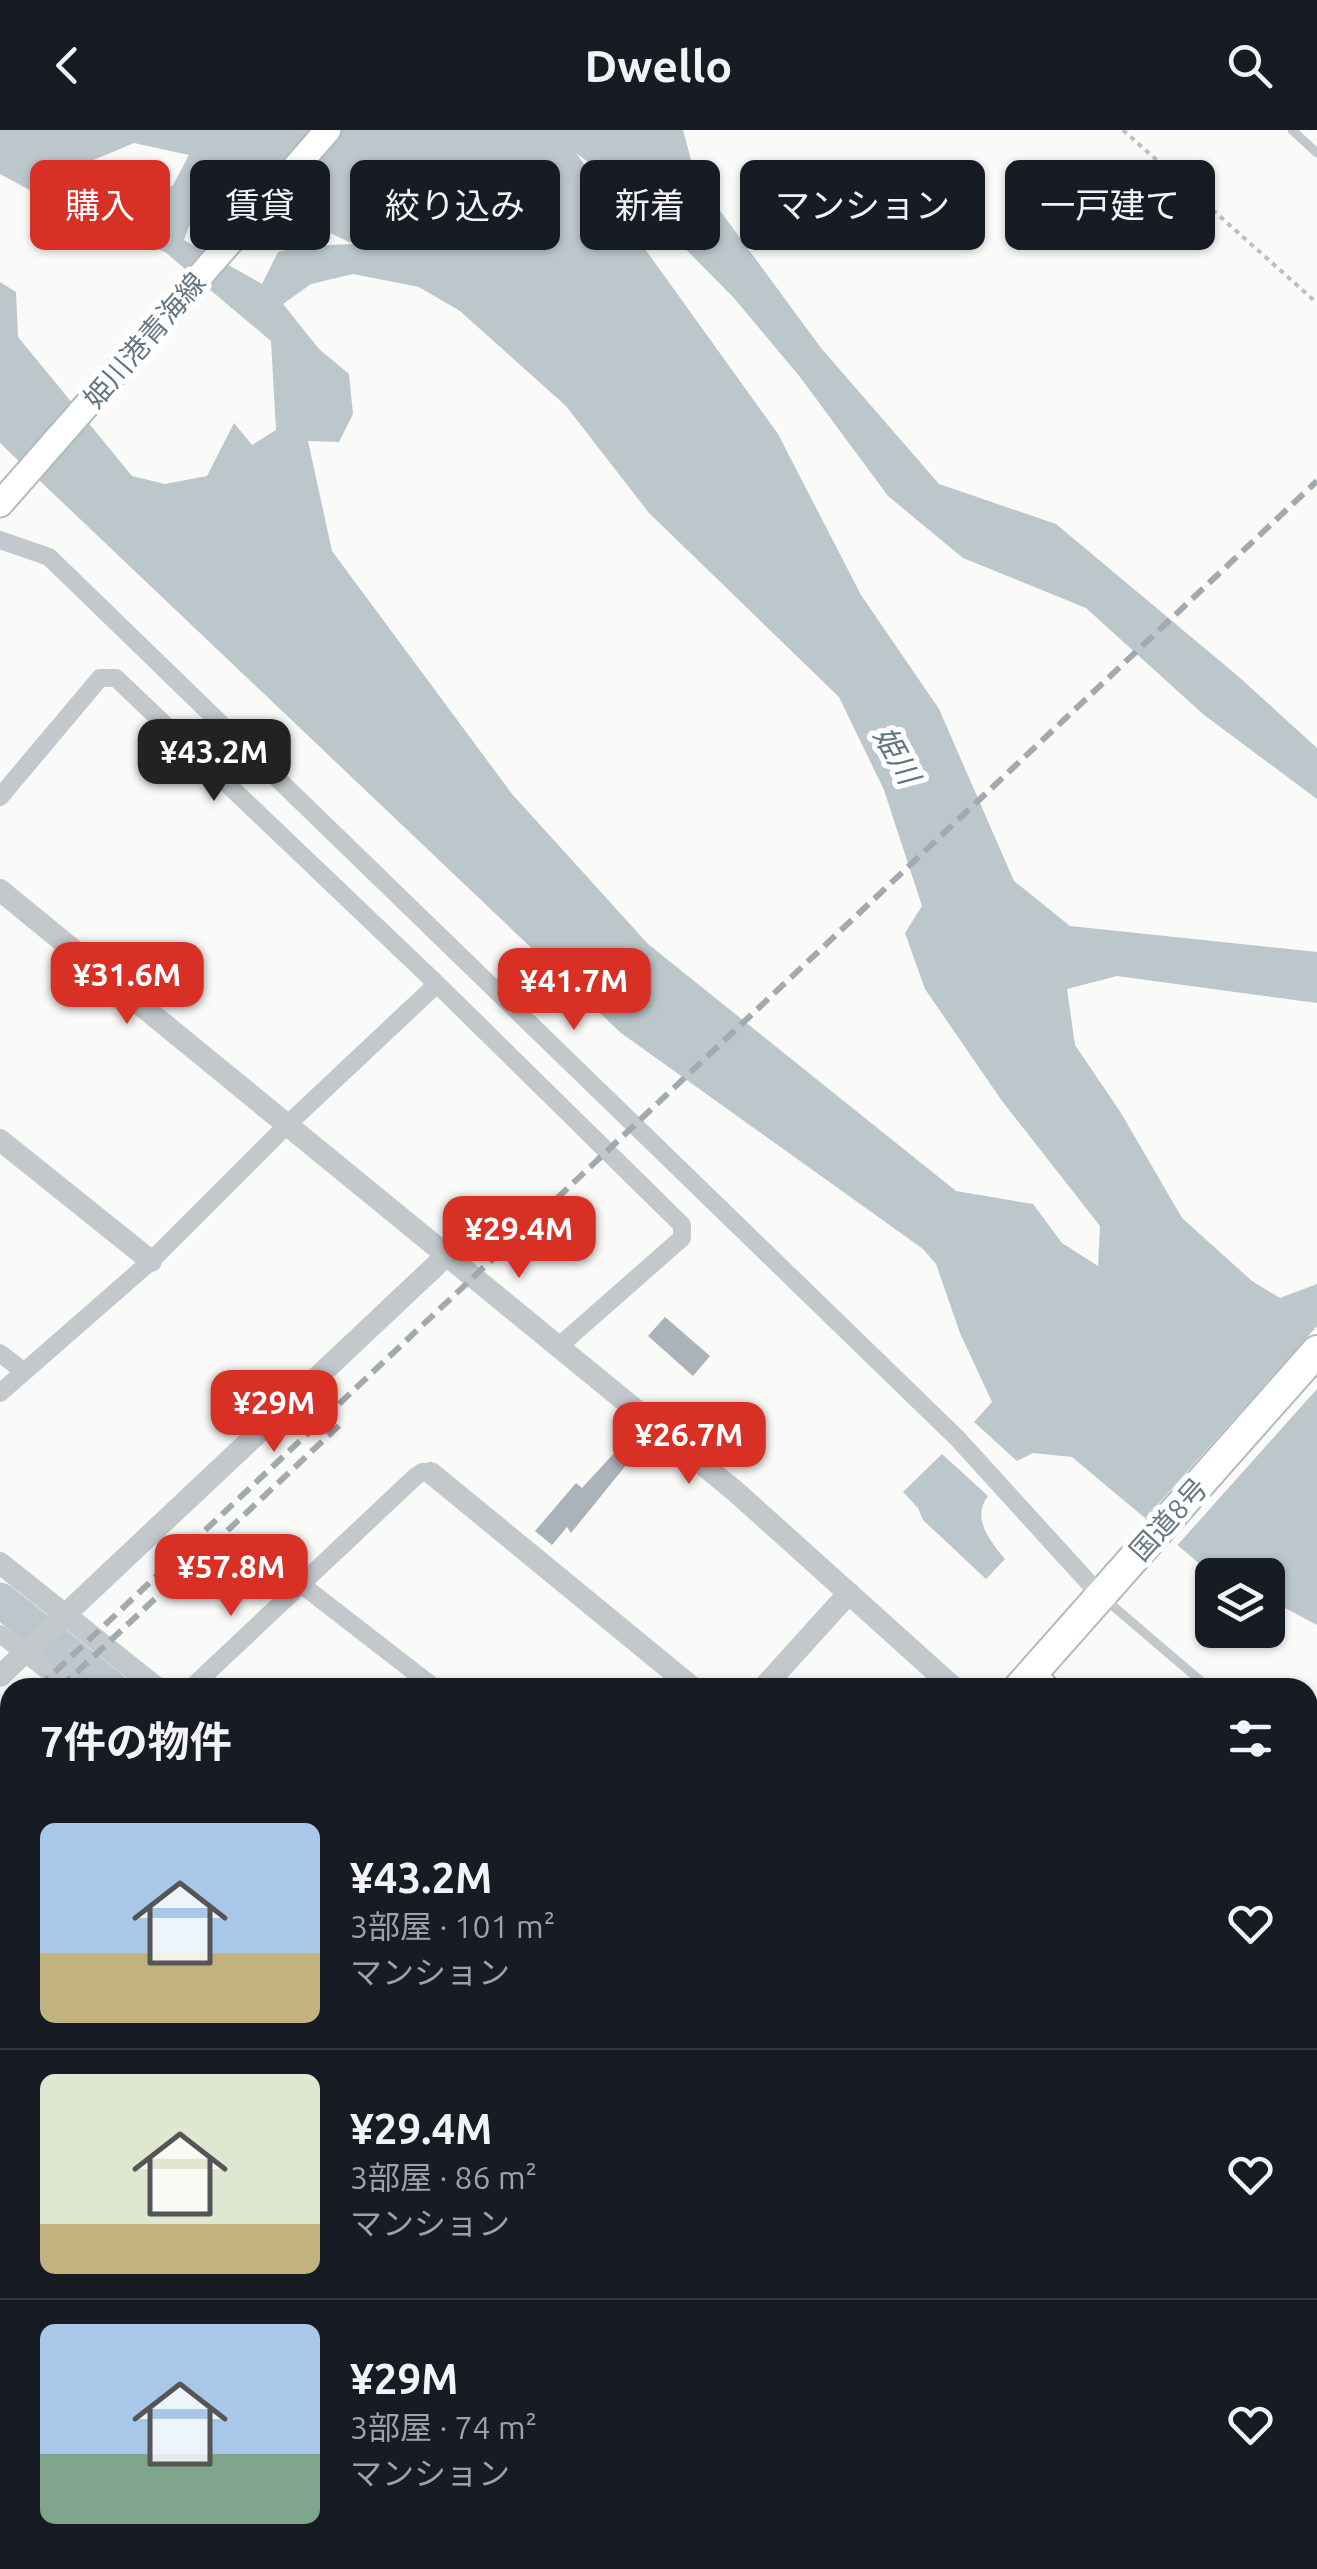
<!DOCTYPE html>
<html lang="ja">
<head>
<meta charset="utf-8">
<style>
	:root { --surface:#171b24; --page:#20242c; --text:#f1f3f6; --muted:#9ea1a6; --line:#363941; --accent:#d93025 }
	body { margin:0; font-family:Ubuntu,"Noto Sans JP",sans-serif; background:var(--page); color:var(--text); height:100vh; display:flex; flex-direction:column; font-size:38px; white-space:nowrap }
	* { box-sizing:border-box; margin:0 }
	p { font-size:32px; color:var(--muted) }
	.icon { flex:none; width:55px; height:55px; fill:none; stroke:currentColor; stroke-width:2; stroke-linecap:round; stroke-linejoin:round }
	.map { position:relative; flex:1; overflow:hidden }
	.drawer { position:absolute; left:0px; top:1548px; width:1318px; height:892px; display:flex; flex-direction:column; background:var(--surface); border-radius:30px 30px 0 0; box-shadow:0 2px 8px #0004 }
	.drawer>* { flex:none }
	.guide { position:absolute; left:30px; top:30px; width:1258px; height:90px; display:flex; gap:20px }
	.buttons { position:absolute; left:1195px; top:1428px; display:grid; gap:20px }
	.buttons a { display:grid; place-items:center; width:90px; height:90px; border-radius:15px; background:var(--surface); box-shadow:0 2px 8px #0004; font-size:50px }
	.price { position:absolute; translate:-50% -85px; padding:0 22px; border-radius:20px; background:var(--accent); color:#fff; font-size:32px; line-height:65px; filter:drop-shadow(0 2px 5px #0008) }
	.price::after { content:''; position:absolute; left:50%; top:60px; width:30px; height:22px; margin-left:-15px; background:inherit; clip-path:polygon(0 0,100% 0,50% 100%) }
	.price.on { background:#222; color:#fff }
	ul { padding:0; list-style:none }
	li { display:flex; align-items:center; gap:30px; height:250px; padding:0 40px }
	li+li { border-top:2px solid var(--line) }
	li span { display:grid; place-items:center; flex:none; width:280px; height:200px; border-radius:15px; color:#555 }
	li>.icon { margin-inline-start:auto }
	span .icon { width:120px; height:120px; fill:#fffc; stroke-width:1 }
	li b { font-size:42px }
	h2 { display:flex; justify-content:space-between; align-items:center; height:120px; padding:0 40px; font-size:42px }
	.pill { padding:0 35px; border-radius:15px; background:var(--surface); box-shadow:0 2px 8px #0004; font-size:35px; line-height:90px }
	.pill.on { background:var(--accent); color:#fff }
	header { display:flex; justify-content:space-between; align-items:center; height:130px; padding:0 40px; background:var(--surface); font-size:45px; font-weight:600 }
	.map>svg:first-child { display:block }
	.water { fill:#bbc7cb; fill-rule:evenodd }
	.pier { fill:#fafaf8 }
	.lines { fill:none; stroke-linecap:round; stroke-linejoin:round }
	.stream { stroke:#bbc7cb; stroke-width:6 }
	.river { stroke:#bbc7cb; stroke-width:35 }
	.building { fill:#aab3b9 }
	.secondary-casing { stroke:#b3babf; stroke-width:29 }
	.trunk-casing { stroke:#b4b9bd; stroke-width:34 }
	.path { stroke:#bbbfc2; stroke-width:4; stroke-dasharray:5 5; stroke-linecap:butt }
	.service { stroke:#c3c8cc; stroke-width:9 }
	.minor { stroke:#c3c8cc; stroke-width:18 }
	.tertiary { stroke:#c3c8cc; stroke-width:22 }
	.secondary { stroke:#fff; stroke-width:25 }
	.trunk { stroke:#fff; stroke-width:30 }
	.rail { stroke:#a2aab0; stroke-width:6; stroke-dasharray:15 8; stroke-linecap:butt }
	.labels { text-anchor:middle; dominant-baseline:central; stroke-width:10; stroke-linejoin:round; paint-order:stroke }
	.street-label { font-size:28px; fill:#657683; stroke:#fff }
	.water-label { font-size:30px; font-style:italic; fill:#60757c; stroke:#fff }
</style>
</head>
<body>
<header><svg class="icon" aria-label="back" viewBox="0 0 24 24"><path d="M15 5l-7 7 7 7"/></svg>Dwello<svg class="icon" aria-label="search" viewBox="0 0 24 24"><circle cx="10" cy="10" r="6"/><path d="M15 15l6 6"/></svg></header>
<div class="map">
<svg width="1317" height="2439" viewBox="0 0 1317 2439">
	<rect width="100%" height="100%" fill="#fafaf8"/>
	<!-- water -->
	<path class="water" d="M 0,0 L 683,0 L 696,48 L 821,218 L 939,354 L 1056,394 L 1239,547 L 1317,618 L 1317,669 L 1204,585 L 1086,478 L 963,428 L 888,366 L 800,247 L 734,168 L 631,64 L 576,23 L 778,304 L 861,465 L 939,579 L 1014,751 L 1070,796 L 1317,822 L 1317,873 L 1117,846 L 1067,859 L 1075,915 L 1121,983 L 1182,1088 L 1252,1151 L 1280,1168 L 1317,1154 L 1317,1495 L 1268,1469 L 1268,1445 L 1221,1445 L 1200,1434 L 1072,1327 L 1033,1323 L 1017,1331 L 974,1292 L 992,1272 L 960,1203 L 936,1134 L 923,1119 L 621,903 L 0,313 L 0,152 L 16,162 L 18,207 L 132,346 L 165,354 L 207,346 L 234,293 L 252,315 L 276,300 L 271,211 L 165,122 L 88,92 L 0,44 ZM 134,13 L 189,25 L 173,55 L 147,71 L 108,64 L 72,39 ZM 233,65 L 312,94 L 353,114 L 305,116 L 278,122 L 262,154 L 184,110 L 195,80 ZM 353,144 L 419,157 L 460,181 L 566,276 L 649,383 L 839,567 L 884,660 L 922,776 L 905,803 L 925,859 L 1002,971 L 1100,1096 L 1098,1136 L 1062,1113 L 1033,1074 L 956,1061 L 648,814 L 512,664 L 332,421 L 308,311 L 339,312 L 353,284 L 349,244 L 319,219 L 283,174 L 311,154 Z
		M 942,1324 L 988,1366 C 971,1388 990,1411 1005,1429 L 986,1449 L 923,1390 L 918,1378 L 903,1362 Z"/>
	<!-- pier -->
	<path class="pier" d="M 1317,1196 L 1317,1259 L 1174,1419 L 1142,1392 Z"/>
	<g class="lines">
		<!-- stream -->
		<path class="stream" d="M 281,2439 L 303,2430"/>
		<!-- river -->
		<path class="river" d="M 0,1470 L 111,1558
			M 616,2430 L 620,2439"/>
	</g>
	<!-- building -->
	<path class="building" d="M 665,1187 L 710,1226 L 693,1246 L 648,1206 Z
		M 628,1308 L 640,1318 L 571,1403 L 567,1397 L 552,1415 L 535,1401 L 576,1353 L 582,1358 Z"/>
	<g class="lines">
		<defs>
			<path id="secondary" d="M 0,374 L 328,0
				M 1032,1543 L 1046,1558
				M 1308,1814 L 1317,1821"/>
			<path id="trunk" d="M 1019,1558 L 1317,1221
				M 0,2164 L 10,2164"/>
		</defs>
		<!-- secondary casing -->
		<use href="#secondary" class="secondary-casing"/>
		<!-- trunk casing -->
		<use href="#trunk" class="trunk-casing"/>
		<!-- path -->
		<path class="path" d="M 1123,0 L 1317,173"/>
		<!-- service -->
		<path class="service" d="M 1292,0 L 1317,23
			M 1106,1470 L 1209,1558
			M 1308,1644 L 1317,1653"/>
		<!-- minor -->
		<path class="minor" d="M 0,410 L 49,427 L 957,1308 L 1100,1465
			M 0,667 L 100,548 L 116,548 L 437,854 L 682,1095 L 682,1108 L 558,1217
			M 0,1223 L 23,1241
			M 0,1263 L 151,1131 L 288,994 L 437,854
			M 302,1455 L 435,1558
			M 0,1504 L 70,1558
			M 191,1558 L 415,1347 L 422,1342 L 431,1343
			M 0,1737 L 10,1728
			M 0,1916 L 10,1906
			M 1308,2086 L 1317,2076
			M 1308,2317 L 1317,2307
			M 0,2347 L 10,2346
			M 145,2430 L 147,2439
			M 312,2439 L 334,2430
			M 585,2439 L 599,2430
			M 842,2439 L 853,2430
			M 951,2439 L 963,2430
			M 1189,2439 L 1198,2430"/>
		<!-- tertiary -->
		<path class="tertiary" d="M 0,760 L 735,1361 L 954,1558
			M 0,1010 L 151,1131
			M 431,1343 L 693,1558
			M 0,1433 L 157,1558
			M 0,1546 L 447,1125
			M 763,1558 L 849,1463
			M 0,1985 L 10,1985"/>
		<!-- secondary -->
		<use href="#secondary" class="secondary"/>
		<!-- trunk -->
		<use href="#trunk" class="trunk"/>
		<!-- rail -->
		<path class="rail" d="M 38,1558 L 1317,351
			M 60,1558 L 344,1291
			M 0,1593 L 10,1584
			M 0,1614 L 10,1605
			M 1308,2043 L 1317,2033
			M 905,2439 L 917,2430"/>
	</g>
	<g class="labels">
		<!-- street labels -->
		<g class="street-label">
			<text transform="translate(144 210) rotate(-49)">姫川港青海線</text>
			<text transform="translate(1168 1389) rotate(-48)">国道8号</text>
		</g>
		<!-- water labels -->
		<g class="water-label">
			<text transform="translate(897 625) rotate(61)">姫川</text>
		</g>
	</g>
</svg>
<div class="buttons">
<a><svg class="icon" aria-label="layers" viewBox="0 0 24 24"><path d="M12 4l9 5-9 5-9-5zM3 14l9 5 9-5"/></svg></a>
</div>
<b class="price on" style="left:214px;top:674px">¥43.2M</b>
<b class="price" style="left:127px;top:897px">¥31.6M</b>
<b class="price" style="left:574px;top:903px">¥41.7M</b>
<b class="price" style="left:519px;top:1151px">¥29.4M</b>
<b class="price" style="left:274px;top:1325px">¥29M</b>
<b class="price" style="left:689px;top:1357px">¥26.7M</b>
<b class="price" style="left:231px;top:1489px">¥57.8M</b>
<div class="guide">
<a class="pill on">購入</a>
<a class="pill">賃貸</a>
<a class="pill">絞り込み</a>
<a class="pill">新着</a>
<a class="pill">マンション</a>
<a class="pill">一戸建て</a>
</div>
<section class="drawer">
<h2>7件の物件<svg class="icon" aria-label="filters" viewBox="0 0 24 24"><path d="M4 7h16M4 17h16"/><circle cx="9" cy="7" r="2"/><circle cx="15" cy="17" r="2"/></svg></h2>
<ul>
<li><span style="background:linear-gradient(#a9c7e8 65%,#c2b280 0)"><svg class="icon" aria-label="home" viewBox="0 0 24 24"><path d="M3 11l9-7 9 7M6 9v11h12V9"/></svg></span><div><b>¥43.2M</b><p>3部屋 · 101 m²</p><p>マンション</p></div><svg class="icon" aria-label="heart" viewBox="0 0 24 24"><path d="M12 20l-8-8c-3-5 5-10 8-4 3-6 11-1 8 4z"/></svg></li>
<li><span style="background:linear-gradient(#dfe7d0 75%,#c2b280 0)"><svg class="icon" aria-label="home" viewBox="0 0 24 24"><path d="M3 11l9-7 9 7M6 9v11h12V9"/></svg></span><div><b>¥29.4M</b><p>3部屋 · 86 m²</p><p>マンション</p></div><svg class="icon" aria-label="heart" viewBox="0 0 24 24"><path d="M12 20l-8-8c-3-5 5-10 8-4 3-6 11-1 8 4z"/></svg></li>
<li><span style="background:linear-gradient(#a9c7e8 65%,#7fa58c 0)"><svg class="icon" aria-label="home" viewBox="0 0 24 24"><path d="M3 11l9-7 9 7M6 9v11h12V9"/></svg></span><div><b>¥29M</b><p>3部屋 · 74 m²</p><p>マンション</p></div><svg class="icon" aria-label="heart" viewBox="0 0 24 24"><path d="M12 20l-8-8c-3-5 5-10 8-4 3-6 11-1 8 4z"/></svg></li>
</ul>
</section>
</div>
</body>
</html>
